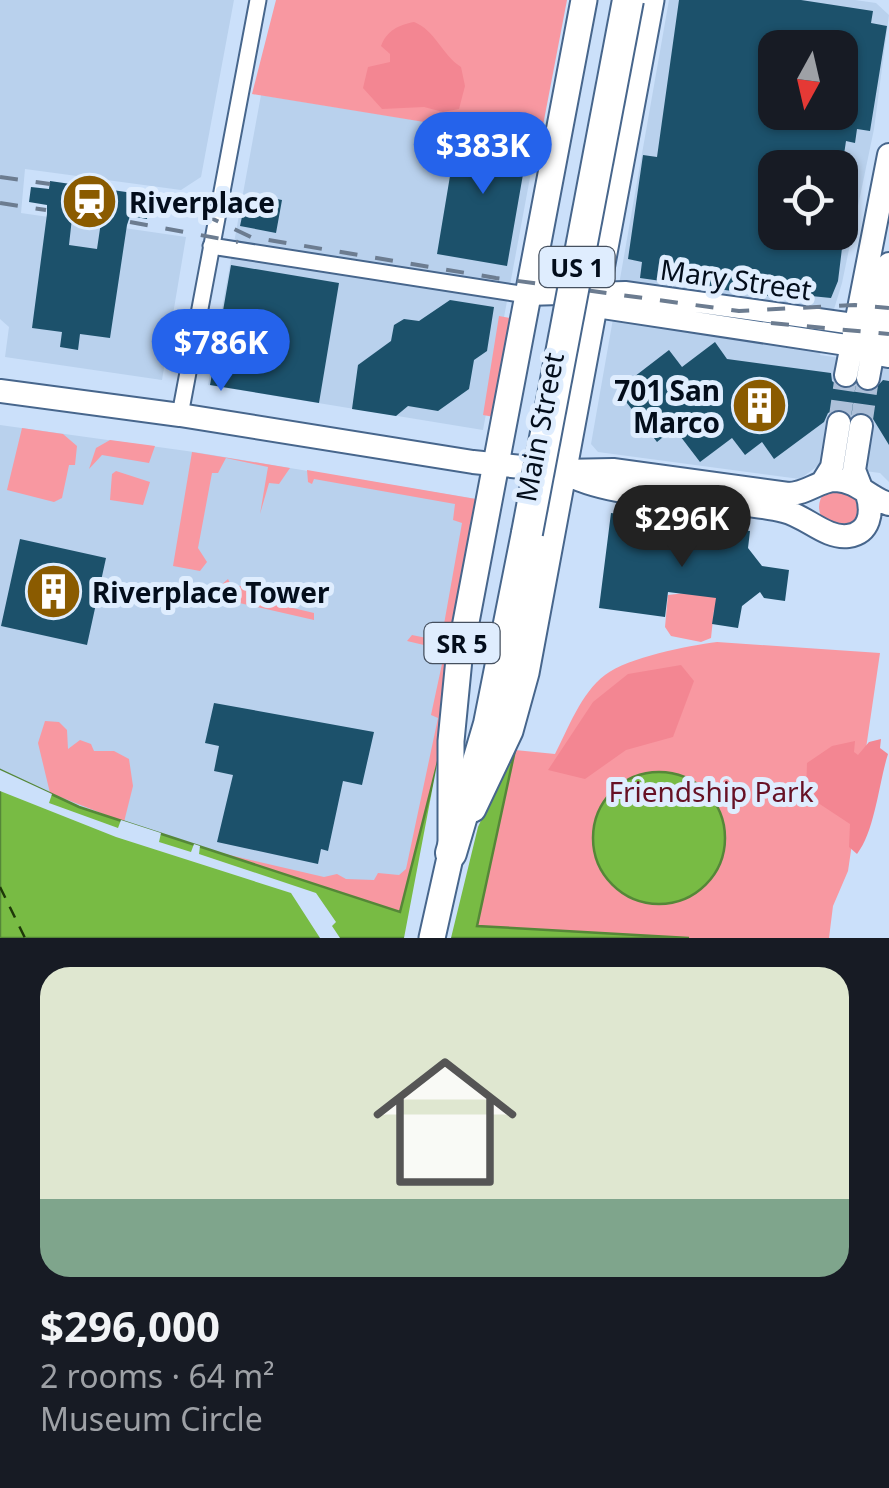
<!DOCTYPE html>
<html lang="en">
<head>
<meta charset="utf-8">
<style>
	:root { --surface:#171b24; --page:#242831; --text:#f1f3f6; --muted:#9ea1a6; --line:#363941; --accent:#2563eb }
	body { margin:0; font-family:"Noto Sans",sans-serif; background:var(--page); color:var(--text); height:100vh; display:flex; flex-direction:column; font-size:38px; white-space:nowrap }
	* { box-sizing:border-box; margin:0 }
	p { font-size:32px; color:var(--muted) }
	.icon { flex:none; width:55px; height:55px; fill:none; stroke:currentColor; stroke-width:2; stroke-linecap:round; stroke-linejoin:round }
	.map { position:relative; height:938px; overflow:hidden }
	.details { display:flex; flex-direction:column; background:var(--surface); flex:1 }
	.details>* { flex:none }
	.needle { width:65px; rotate:188deg }
	.tools { position:absolute; left:758px; top:30px; display:grid; gap:20px }
	.tools a { display:grid; place-items:center; width:100px; height:100px; border-radius:20px; background:var(--surface); box-shadow:0 2px 8px #0004; font-size:50px }
	.price { position:absolute; translate:-50% -85px; padding:0 22px; border-radius:35px; background:var(--accent); color:#fff; font-size:32px; line-height:65px; filter:drop-shadow(0 2px 5px #0008) }
	.price::after { content:''; position:absolute; left:50%; top:60px; width:30px; height:22px; margin-left:-15px; background:inherit; clip-path:polygon(0 0,100% 0,50% 100%) }
	.price.active { background:#222; color:#fff }
	ul { padding:0; list-style:none }
	li { display:grid; align-content:center; gap:20px; height:530px; padding:0 40px }
	li+li { border-top:2px solid var(--line) }
	li span { display:grid; place-items:center; height:310px; border-radius:30px; color:#555 }
	li>.icon { margin-inline-start:auto }
	span .icon { width:180px; height:180px; fill:#fffc; stroke-width:1 }
	li b { font-size:42px }
	.map>svg:first-child { display:block }
	.built { fill:#b9d1ed; fill-rule:evenodd }
	.green { fill:#f898a1 }
	.forest { fill:#f38692 }
	.water { fill:#78bb44; stroke:#558738; stroke-width:2.5 }
	.pier { fill:#cbe0fa }
	.lines { fill:none; stroke-linecap:round; stroke-linejoin:round }
	.ferry { stroke:#1e3809; stroke-width:2.5; stroke-dasharray:12 10; stroke-linecap:butt }
	.building { fill:#1c516b; fill-rule:evenodd }
	.secondary-tunnel { stroke:#adc0d9; stroke-width:22; stroke-dasharray:22 11; stroke-linecap:butt }
	.minor-casing { stroke:#47668c; stroke-width:19 }
	.tertiary-casing { stroke:#47668c; stroke-width:24 }
	.secondary-casing { stroke:#47668c; stroke-width:26 }
	.primary-casing { stroke:#47668c; stroke-width:29 }
	.motorway-casing { stroke:#47668c; stroke-width:34 }
	.minor { stroke:#fff; stroke-width:15 }
	.tertiary { stroke:#fff; stroke-width:20 }
	.secondary { stroke:#fff; stroke-width:22 }
	.primary { stroke:#fff; stroke-width:25 }
	.motorway { stroke:#fff; stroke-width:30 }
	.rail { stroke:#6c7c90; stroke-width:4; stroke-dasharray:18 18; stroke-linecap:butt }
	.motorway-bridge-casing { stroke:#47668c; stroke-width:34; stroke-linecap:butt }
	.motorway-bridge { stroke:#fff; stroke-width:30 }
	.labels { text-anchor:middle; dominant-baseline:central; stroke-width:10; stroke-linejoin:round; paint-order:stroke }
	.shield { fill:#dfedfe; stroke:#45505f; stroke-width:2.5 }
	.shield-label { font-size:25px; font-weight:bold; fill:#030d1b }
	.poi-label { font-size:28px; font-weight:bold; fill:#030d1b; stroke:#dfedfe; text-anchor:start }
	.street-label { font-size:28px; fill:#030d1b; stroke:#dfedfe }
	.park-label { font-size:28px; fill:#671125; stroke:#dfedfe }
</style>
</head>
<body>
<div class="map">
<svg width="889" height="938" viewBox="0 0 889 938">
	<rect width="100%" height="100%" fill="#cbe0fa"/>
	<!-- built -->
	<path class="built" d="M 0,0 L 234,0 L 201,177 L 181,190 L 25,169 L 21,213 L 186,237 L 162,380 L 5,357 L 9,327 L 0,319 Z
		M 669,0 L 855,0 L 876,3 L 889,15 L 874,129 L 842,283 L 820,355 L 889,365 L 889,482 L 880,473 L 819,465 L 800,479 L 598,452 L 591,444 ZM 775,48 L 840,48 L 840,112 L 775,112 ZM 775,168 L 840,168 L 840,232 L 775,232 Z
		M 261,95 L 537,140 L 483,430 L 208,385 Z
		M 0,425 L 194,452 L 476,499 L 449,647 L 443,725 L 400,912 L 79,807 L 0,770 Z"/>
	<!-- green -->
	<path class="green" d="M 276,0 L 567,0 L 540,141 L 252,94 Z
		M 499,316 L 510,318 L 511,327 L 494,417 L 483,415 Z
		M 22,428 L 63,434 L 77,446 L 75,465 L 69,465 L 62,498 L 54,502 L 7,490 Z
		M 110,440 L 155,446 L 149,463 L 102,455 L 89,469 L 96,448 Z
		M 192,452 L 290,468 L 279,484 L 269,483 L 260,514 L 268,467 L 226,458 L 218,473 L 212,473 L 198,548 L 207,562 L 200,571 L 173,566 Z
		M 307,470 L 476,499 L 449,647 L 444,738 L 400,912 L 221,853 L 324,877 L 337,874 L 346,879 L 374,880 L 378,873 L 399,875 L 406,869 L 438,718 L 431,715 L 445,650 L 407,641 L 412,635 L 441,641 L 462,523 L 453,520 L 455,504 L 314,479 L 312,484 L 308,482 Z
		M 116,471 L 150,482 L 143,505 L 110,500 L 112,474 Z
		M819 507a20 20 0 1 1 40 0a20 20 0 1 1-40 0Z
		M 228,579 L 232,587 L 258,584 L 255,599 L 314,613 L 314,620 L 226,600 L 220,586 Z
		M 710,590 L 721,604 L 714,610 L 711,638 L 701,642 L 671,636 L 665,627 L 668,595 Z
		M 717,642 L 880,653 L 848,871 L 833,906 L 829,938 L 689,938 L 476,926 L 515,750 L 555,754 C 568,729 581,693 605,675 C 629,657 687,646 717,642 Z
		M 45,721 L 59,722 L 67,730 L 68,749 L 80,740 L 91,744 L 94,751 L 114,751 L 129,759 L 133,786 L 124,822 L 50,793 L 38,743 Z"/>
	<!-- forest -->
	<path class="forest" d="M 414,22 C 435,30 442,55 461,67 L 465,86 L 459,109 L 443,112 L 424,107 L 382,109 L 363,88 L 368,67 L 390,62 L 390,54 L 381,46 C 387,30 399,25 414,22 Z
		M 681,665 L 694,681 L 673,737 L 626,750 L 585,779 L 548,770 L 593,702 L 628,674 Z
		M 881,739 L 880,748 L 888,754 C 879,782 875,831 857,854 L 849,847 L 850,824 L 806,795 L 807,763 L 832,746 L 855,741 L 854,752 L 858,755 L 869,742 Z"/>
	<!-- water -->
	<path class="water" d="M 444,738 L 515,750 L 477,926 L 689,938 L 0,938 L 0,770 L 79,807 L 400,912 Z
		M593 838a66 66 0 1 1 132 0a66 66 0 1 1-132 0Z"/>
	<!-- pier -->
	<path class="pier" d="M 443,733 L 515,745 L 478,827 L 451,938 L 404,938 Z
		M 0,770 L 52,794 L 49,803 L 118,828 L 121,820 L 161,833 L 159,842 L 191,852 L 194,844 L 200,846 L 199,854 L 316,893 L 336,922 L 332,926 L 340,938 L 320,938 L 291,893 L 116,837 L 0,791 Z"/>
	<g class="lines">
		<!-- ferry -->
		<path class="ferry" d="M 0,887 L 25,938"/>
	</g>
	<!-- building -->
	<path class="building" d="M 679,0 L 801,0 L 873,11 L 871,23 L 887,26 L 870,131 L 857,129 L 855,143 L 846,141 L 842,168 L 775,168 L 775,232 L 844,232 L 838,281 L 831,298 L 811,296 L 810,302 L 640,278 L 642,262 L 628,259 L 643,155 L 657,157 ZM 775,48 L 840,48 L 840,112 L 775,112 Z
		M 458,128 L 529,140 L 507,266 L 437,254 Z
		M 50,181 L 133,193 L 133,201 L 149,203 L 147,219 L 130,216 L 127,225 L 110,338 L 80,334 L 78,350 L 60,347 L 62,332 L 32,328 L 47,214 L 47,205 L 29,202 L 31,187 L 49,189 ZM 72,218 L 101,222 L 97,249 L 69,245 Z
		M 247,193 L 282,200 L 276,233 L 240,226 Z
		M 231,265 L 339,283 L 319,403 L 210,385 Z
		M 450,300 L 494,307 L 487,351 L 474,360 L 469,389 L 438,411 L 408,406 L 396,416 L 352,409 L 358,365 L 391,341 L 394,325 L 404,319 L 419,321 Z
		M 715,342 L 727,359 L 831,373 L 832,381 L 842,389 L 856,386 L 872,392 L 883,380 L 889,381 L 889,445 L 870,414 L 862,411 L 851,415 L 840,408 L 828,413 L 824,422 L 774,459 L 762,442 L 745,455 L 732,438 L 700,462 L 674,428 L 657,442 L 617,390 L 669,350 L 682,367 Z
		M 611,513 L 679,522 L 677,537 L 722,544 L 724,527 L 750,531 L 748,548 L 762,566 L 789,570 L 785,601 L 764,598 L 760,592 L 742,606 L 738,628 L 712,624 L 716,598 L 668,592 L 665,617 L 599,608 Z
		M 20,539 L 106,558 L 87,645 L 1,626 Z
		M 214,703 L 374,732 L 362,785 L 343,781 L 328,851 L 321,849 L 318,864 L 217,842 L 233,775 L 214,771 L 219,746 L 205,743 Z"/>
	<g class="lines">
		<!-- secondary-tunnel -->
		<path class="secondary-tunnel" d="M 839,423 L 846,375
			M 861,426 L 868,378"/>
		<defs>
			<path id="minor" d="M 211,246 L 527,295
				M 180,415 L 258,0"/>
			<path id="tertiary" d="M 527,295 L 625,292 L 868,326
				M 583,305 L 866,348"/>
			<path id="secondary" d="M 846,375 L 889,155
				M 868,378 L 889,264
				M 0,391 L 180,415 L 473,462 L 561,471 L 613,470 L 788,494 C 807,494 819,480 836,480 C 858,481 869,498 889,504
				M 861,426 L 854,470 L 861,488
				M 569,475 C 622,502 722,496 784,511 C 806,516 826,539 848,536 C 870,533 873,512 867,494
				M 822,483 L 832,467 L 839,423"/>
			<path id="primary" d="M 473,809 L 510,731 L 526,673 L 651,0
				M 432,938 L 451,853 L 451,741 L 459,659 L 584,0"/>
			<path id="motorway" d="M 876,328 L 889,329
				M 872,349 L 889,352
				M 451,853 L 489,724 L 527,533"/>
		</defs>
		<!-- minor casing -->
		<use href="#minor" class="minor-casing"/>
		<!-- tertiary casing -->
		<use href="#tertiary" class="tertiary-casing"/>
		<!-- secondary casing -->
		<use href="#secondary" class="secondary-casing"/>
		<!-- primary casing -->
		<use href="#primary" class="primary-casing"/>
		<!-- motorway casing -->
		<use href="#motorway" class="motorway-casing"/>
		<!-- minor -->
		<use href="#minor" class="minor"/>
		<!-- tertiary -->
		<use href="#tertiary" class="tertiary"/>
		<!-- secondary -->
		<use href="#secondary" class="secondary"/>
		<!-- primary -->
		<use href="#primary" class="primary"/>
		<!-- motorway -->
		<use href="#motorway" class="motorway"/>
		<!-- rail -->
		<path class="rail" d="M 0,177 L 50,184
			M 133,196 L 179,203 L 251,237 L 496,278 L 739,311 L 855,305 L 889,308
			M 0,203 L 46,210
			M 130,222 L 238,242
			M 771,323 L 889,334"/>
		<defs>
			<path id="motorway-bridge" d="M 527,533 L 628,0"/>
		</defs>
		<!-- motorway-bridge casing -->
		<use href="#motorway-bridge" class="motorway-bridge-casing"/>
		<!-- motorway-bridge -->
		<use href="#motorway-bridge" class="motorway-bridge"/>
	</g>
	<!-- icons -->
	<defs>
		<symbol id="station-disc" viewBox="-11 -11 22 22"><circle r="9.5" fill="#8a5b00" stroke="#dfedfe"/><path d="M-3-6H3Q5-6 5-4V2Q5 4 3 4L4.5 6H3L1.5 4h-3L-3 6H-4.5L-3 4Q-5 4-5 2V-4Q-5-6-3-6ZM-3.5-4v3h7v-3ZM-3.5 1v1.5H-2V1ZM2 1v1.5H3.5V1Z" fill="#fff"/></symbol>
		<symbol id="building-disc" viewBox="-11 -11 22 22"><circle r="9.5" fill="#8a5b00" stroke="#dfedfe"/><path d="M-4-6H4V6H1V3H-1V6H-4ZM-2.5-4.3h1.7v1.8h-1.7ZM.8-4.3h1.7v1.8H.8ZM-2.5-1h1.7V.8h-1.7ZM.8-1h1.7V.8H.8Z" fill="#fff"/></symbol>
	</defs>
	<g fill-rule="evenodd">
		<use href="#station-disc" x="58" y="170" width="63" height="63"/>
		<use href="#building-disc" x="728" y="374" width="63" height="63"/>
		<use href="#building-disc" x="22" y="560" width="63" height="63"/>
	</g>
	<g class="labels">
		<!-- shield labels -->
		<g class="shield">
			<rect x="539.5" y="247" width="75" height="40" rx="8"/>
			<rect x="424.5" y="623" width="75" height="40" rx="8"/>
		</g>
		<g class="shield-label">
			<text x="577" y="267">US 1</text>
			<text x="462" y="643">SR 5</text>
		</g>
		<!-- poi labels -->
		<g class="poi-label">
			<text x="129" y="202">Riverplace</text>
			<text x="720" y="390" text-anchor="end">701 San<tspan x="720" dy="32">Marco</tspan></text>
			<text x="92" y="592">Riverplace Tower</text>
		</g>
		<!-- street labels -->
		<g class="street-label">
			<text transform="translate(736 279) rotate(8)">Mary Street</text>
			<text transform="translate(539 427) rotate(-79)">Main Street</text>
		</g>
		<!-- park labels -->
		<g class="park-label">
			<text x="711" y="791">Friendship Park</text>
		</g>
	</g>
</svg>
<div class="tools">
<a><svg class="needle" viewBox="-14 -14 28 28"><path d="M0-13l5 13h-10z" fill="#e53935"/><path d="M0 13l5-13h-10z" fill="#9ea1a6"/></svg></a>
<a><svg class="icon" aria-label="locate" viewBox="0 0 24 24"><circle cx="12" cy="12" r="6"/><path d="M12 2v4M12 18v4M2 12h4M18 12h4"/></svg></a>
</div>
<b class="price" style="left:483px;top:197px">$383K</b>
<b class="price" style="left:221px;top:394px">$786K</b>
<b class="price active" style="left:682px;top:570px">$296K</b>
</div>
<section class="details">
<ul>
<li><span style="background:linear-gradient(#dfe7d0 75%,#7fa58c 0)"><svg class="icon" aria-label="home" viewBox="0 0 24 24"><path d="M3 11l9-7 9 7M6 9v11h12V9"/></svg></span><div><b>$296,000</b><p>2 rooms · 64 m²</p><p>Museum Circle</p></div></li>
</ul>
</section>
</body>
</html>
